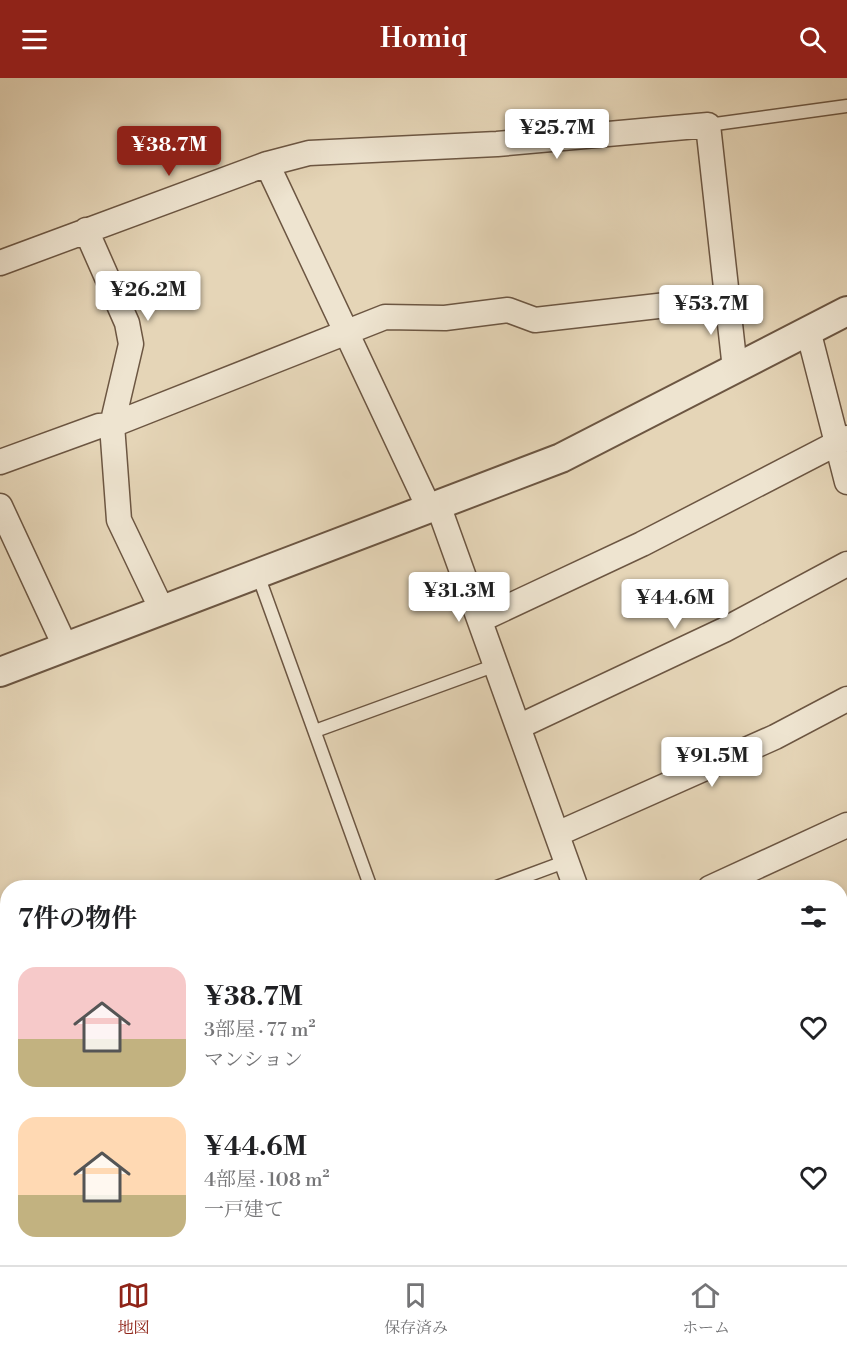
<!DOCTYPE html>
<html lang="ja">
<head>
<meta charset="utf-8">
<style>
	:root { --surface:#fff; --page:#f6f6f6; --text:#202124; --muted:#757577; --line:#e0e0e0; --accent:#8f2418 }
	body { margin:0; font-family:"Libre Bodoni","Noto Serif JP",serif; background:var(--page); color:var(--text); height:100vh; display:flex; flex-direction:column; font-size:22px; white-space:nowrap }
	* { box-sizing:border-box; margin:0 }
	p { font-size:20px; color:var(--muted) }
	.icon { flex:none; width:33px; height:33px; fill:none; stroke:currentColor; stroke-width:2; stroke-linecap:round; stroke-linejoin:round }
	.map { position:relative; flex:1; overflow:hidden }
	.drawer { position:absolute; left:0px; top:802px; width:848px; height:386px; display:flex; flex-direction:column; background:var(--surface); border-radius:24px 24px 0 0; box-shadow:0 3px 9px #0003 }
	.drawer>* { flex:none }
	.price { position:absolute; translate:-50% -51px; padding:0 14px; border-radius:6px; background:#fff; color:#222; font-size:20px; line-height:39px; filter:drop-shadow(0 2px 3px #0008) }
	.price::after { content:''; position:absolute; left:50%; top:36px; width:18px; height:14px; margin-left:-9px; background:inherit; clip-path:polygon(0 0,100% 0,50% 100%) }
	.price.active { background:var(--accent); color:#fff }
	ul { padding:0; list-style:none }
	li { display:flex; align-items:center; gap:18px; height:150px; padding:0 18px }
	li span { display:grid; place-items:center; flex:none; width:168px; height:120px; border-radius:18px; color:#555 }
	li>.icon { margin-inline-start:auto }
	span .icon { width:72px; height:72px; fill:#fffc; stroke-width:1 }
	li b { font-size:26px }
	h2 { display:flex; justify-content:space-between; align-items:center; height:72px; padding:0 18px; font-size:26px }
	header { display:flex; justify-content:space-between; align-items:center; height:78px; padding:0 18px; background:var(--accent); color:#fff; font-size:27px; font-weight:600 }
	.tab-bar { display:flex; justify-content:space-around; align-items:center; height:84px; border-top:2px solid var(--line); background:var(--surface); font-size:16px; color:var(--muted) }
	.tab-bar a { display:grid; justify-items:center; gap:3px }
	.tab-bar .active { color:var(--accent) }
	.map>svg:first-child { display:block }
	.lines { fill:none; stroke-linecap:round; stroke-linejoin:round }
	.service-casing { stroke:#6c5642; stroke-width:15 }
	.minor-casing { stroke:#6c5642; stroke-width:27 }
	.tertiary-casing { stroke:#6c5642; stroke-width:32 }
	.service { stroke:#eee4d0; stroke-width:12 }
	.minor { stroke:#eee4d0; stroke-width:24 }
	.tertiary { stroke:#eee4d0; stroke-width:28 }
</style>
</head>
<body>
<header><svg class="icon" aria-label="menu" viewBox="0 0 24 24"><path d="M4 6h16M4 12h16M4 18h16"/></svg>Homiq<svg class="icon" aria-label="search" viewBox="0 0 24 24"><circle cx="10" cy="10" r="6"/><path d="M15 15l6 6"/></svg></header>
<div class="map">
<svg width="847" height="1187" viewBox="0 0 847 1187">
	<rect width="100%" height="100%" fill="#e5d5b7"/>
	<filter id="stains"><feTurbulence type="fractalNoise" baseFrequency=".00333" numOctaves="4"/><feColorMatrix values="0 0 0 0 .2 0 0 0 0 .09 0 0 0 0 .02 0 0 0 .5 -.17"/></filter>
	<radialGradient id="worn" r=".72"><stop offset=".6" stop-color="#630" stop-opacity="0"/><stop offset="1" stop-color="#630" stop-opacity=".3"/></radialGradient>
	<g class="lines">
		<defs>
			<path id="service" d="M 708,47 L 847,28
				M 258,497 L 371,810
				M 315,653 L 496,587
				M 494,810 L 567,783"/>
			<path id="minor" d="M 267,86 L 429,430
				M 86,152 L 127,245 L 131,266 L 112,347 L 119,442 L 162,532
				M 0,185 L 267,86 L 309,75 L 497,66 L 708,47 L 735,291
				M 808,252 L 847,404
				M 0,384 L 99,348 L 112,347 L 385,239 L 445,240 L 508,232 L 535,242 L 728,220
				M 438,427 L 576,810
				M 0,428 L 65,568
				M 480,542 L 642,466 L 847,360
				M 518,649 L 724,552 L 847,486
				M 557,756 L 775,659 L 847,621
				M 710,810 L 847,747
				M 840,874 L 847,870
				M 840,1013 L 847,1010
				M 0,1132 L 8,1128
				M 840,1138 L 847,1135
				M 840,1164 L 847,1179
				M 204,1180 L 206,1187
				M 401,1180 L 404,1187
				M 771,1180 L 774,1187
				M 275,1187 L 291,1180
				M 433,1187 L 449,1180"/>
			<path id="tertiary" d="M 0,594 L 561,380 L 847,233"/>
		</defs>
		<!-- service casing -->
		<use href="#service" class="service-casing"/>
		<!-- minor casing -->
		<use href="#minor" class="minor-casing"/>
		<!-- tertiary casing -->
		<use href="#tertiary" class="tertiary-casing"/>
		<!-- service -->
		<use href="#service" class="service"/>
		<!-- minor -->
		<use href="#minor" class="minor"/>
		<!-- tertiary -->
		<use href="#tertiary" class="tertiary"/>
	</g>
	<rect width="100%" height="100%" filter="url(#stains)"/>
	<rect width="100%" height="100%" fill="url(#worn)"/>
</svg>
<b class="price" style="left:557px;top:82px">¥25.7M</b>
<b class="price active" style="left:169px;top:99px">¥38.7M</b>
<b class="price" style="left:148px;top:244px">¥26.2M</b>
<b class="price" style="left:711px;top:258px">¥53.7M</b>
<b class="price" style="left:459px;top:545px">¥31.3M</b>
<b class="price" style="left:675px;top:552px">¥44.6M</b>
<b class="price" style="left:712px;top:710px">¥91.5M</b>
<section class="drawer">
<h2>7件の物件<svg class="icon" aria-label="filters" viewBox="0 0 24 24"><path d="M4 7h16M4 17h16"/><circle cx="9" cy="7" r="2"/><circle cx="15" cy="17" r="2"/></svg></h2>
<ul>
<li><span style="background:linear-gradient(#f6c9c9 60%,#c2b280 0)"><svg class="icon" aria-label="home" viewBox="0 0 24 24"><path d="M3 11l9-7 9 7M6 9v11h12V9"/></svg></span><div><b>¥38.7M</b><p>3部屋 · 77 m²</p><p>マンション</p></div><svg class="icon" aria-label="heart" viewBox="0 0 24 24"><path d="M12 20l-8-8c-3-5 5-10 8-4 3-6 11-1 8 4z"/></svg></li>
<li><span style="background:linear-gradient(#ffd9b3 65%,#c2b280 0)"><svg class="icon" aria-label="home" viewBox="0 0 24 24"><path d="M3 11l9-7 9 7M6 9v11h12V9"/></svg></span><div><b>¥44.6M</b><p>4部屋 · 108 m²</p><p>一戸建て</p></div><svg class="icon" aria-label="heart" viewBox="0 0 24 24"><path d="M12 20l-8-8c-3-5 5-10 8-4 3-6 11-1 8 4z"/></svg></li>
</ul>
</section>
</div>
<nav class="tab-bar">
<a class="active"><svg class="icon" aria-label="map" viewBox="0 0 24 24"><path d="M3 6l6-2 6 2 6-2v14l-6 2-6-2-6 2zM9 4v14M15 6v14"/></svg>地図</a>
<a><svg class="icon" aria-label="saved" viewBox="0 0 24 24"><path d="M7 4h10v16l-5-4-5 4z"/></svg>保存済み</a>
<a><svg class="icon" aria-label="home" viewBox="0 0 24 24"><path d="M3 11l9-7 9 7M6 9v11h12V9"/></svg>ホーム</a>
</nav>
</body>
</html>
